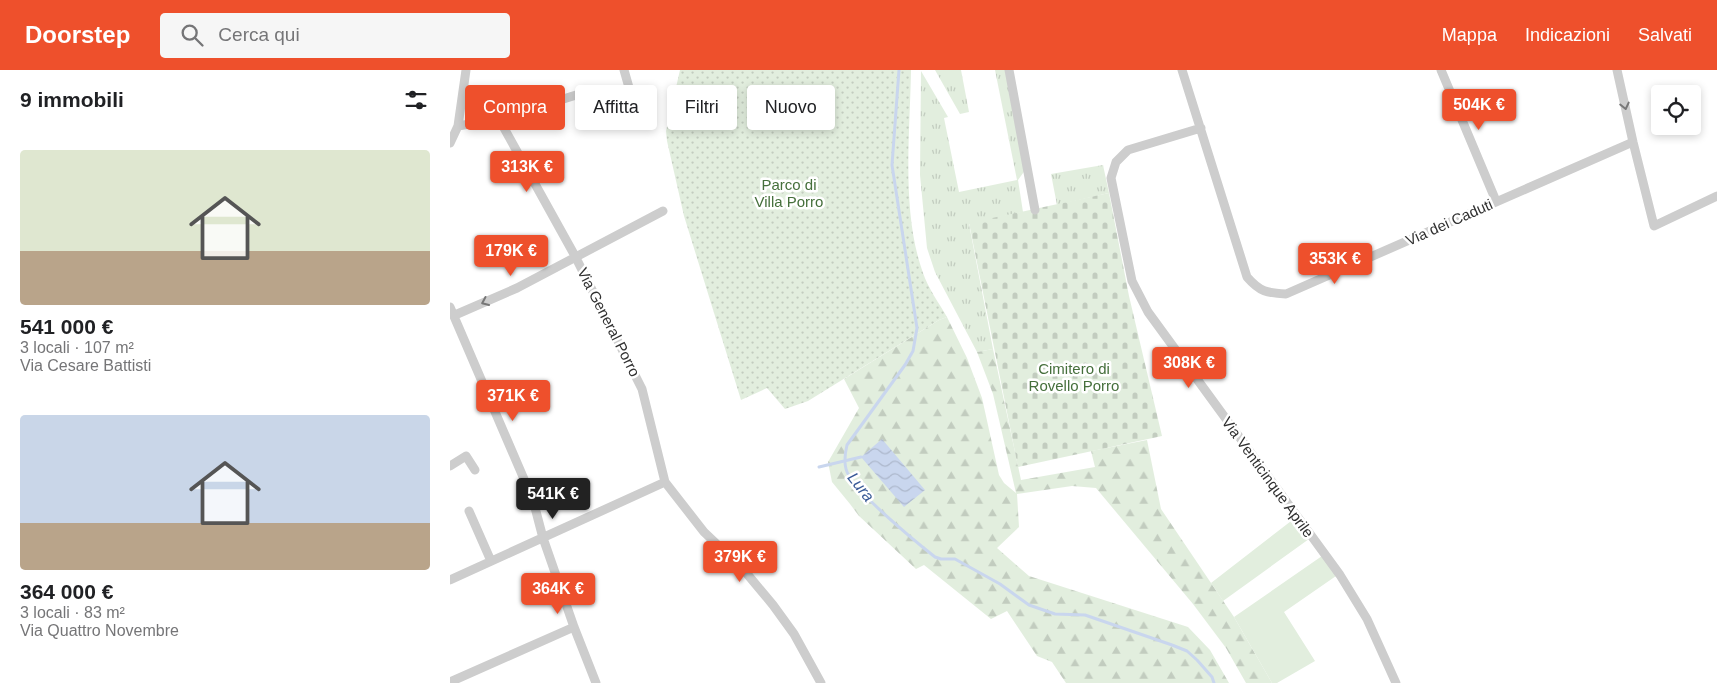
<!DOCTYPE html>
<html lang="it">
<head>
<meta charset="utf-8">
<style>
	:root { --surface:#fff; --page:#f6f6f6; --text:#202124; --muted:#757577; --accent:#ee502c }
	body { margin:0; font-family:Helvetica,sans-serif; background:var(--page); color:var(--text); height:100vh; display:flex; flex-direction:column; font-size:19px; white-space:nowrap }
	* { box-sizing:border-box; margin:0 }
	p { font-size:16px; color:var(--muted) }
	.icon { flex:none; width:28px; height:28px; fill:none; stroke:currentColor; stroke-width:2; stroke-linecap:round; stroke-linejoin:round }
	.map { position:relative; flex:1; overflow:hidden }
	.details { display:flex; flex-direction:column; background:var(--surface); width:450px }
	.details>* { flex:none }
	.guide { position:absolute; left:15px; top:15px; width:475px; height:45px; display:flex; gap:10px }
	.tools { position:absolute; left:1201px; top:15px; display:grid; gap:10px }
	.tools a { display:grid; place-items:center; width:50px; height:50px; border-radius:5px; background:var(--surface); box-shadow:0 2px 8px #0003; font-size:25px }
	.price { position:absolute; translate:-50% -42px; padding:0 11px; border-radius:5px; background:var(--accent); color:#fff; font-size:16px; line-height:32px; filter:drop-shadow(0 1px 2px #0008) }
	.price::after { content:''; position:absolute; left:50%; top:30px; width:15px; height:11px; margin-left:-8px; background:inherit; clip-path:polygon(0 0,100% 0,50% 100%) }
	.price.current { background:#222; color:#fff }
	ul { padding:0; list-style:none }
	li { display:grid; align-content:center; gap:10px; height:265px; padding:0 20px }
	li span { display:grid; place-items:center; height:155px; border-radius:5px; color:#555 }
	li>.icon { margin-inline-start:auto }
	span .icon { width:90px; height:90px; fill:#fffc; stroke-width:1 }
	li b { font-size:21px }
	h2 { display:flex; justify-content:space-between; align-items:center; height:60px; padding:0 20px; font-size:21px }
	.chip { padding:0 18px; border-radius:5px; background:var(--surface); box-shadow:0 2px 8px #0003; font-size:18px; line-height:45px }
	.chip.current { background:var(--accent); color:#fff }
	header { display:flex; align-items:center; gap:30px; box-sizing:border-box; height:70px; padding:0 25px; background:var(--accent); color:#fff }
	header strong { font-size:24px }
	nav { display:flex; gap:28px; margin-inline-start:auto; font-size:18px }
	.search { width:350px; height:45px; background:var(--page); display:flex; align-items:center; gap:12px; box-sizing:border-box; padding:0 18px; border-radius:5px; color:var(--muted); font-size:19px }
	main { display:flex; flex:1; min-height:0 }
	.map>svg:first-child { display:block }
	.grass { fill:url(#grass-tufts) }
	.forest { fill:url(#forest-firs) }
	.cemetery { fill:url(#cemetery-stones) }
	.park { fill:url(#park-dots) }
	.garden { fill:#e2eede }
	.water { fill:url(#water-waves) }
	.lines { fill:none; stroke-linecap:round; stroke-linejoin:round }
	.stream { stroke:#c9d6ee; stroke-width:3 }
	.street { stroke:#cdcdcd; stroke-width:9 }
	.oneway { stroke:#777 }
	.labels { text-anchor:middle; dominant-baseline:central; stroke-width:5; stroke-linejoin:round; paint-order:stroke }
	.park-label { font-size:15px; fill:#456f3b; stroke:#fff }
	.street-label { font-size:15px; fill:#303030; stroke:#fff }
	.water-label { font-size:16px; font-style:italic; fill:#395a97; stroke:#fff }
</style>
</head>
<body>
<header>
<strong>Doorstep</strong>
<div class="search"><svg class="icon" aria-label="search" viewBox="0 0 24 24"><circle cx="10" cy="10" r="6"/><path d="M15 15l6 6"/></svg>Cerca qui</div>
<nav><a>Mappa</a><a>Indicazioni</a><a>Salvati</a></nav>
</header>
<main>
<section class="details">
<h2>9 immobili<svg class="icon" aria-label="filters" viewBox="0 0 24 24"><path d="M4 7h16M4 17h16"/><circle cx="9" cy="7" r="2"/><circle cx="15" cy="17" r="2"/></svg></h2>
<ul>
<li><span style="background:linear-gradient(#dfe7d0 65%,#b9a48a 0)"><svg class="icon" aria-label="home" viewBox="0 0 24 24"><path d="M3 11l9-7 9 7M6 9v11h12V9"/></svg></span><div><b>541 000 €</b><p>3 locali · 107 m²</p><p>Via Cesare Battisti</p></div></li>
<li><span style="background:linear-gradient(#c9d6e8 70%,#b9a48a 0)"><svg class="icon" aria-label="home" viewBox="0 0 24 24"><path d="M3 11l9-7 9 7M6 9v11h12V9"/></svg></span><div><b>364 000 €</b><p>3 locali · 83 m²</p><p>Via Quattro Novembre</p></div></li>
</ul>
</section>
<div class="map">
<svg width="1267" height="613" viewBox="0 0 1267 613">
	<defs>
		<pattern id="grass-tufts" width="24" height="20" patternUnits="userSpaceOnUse" patternTransform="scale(1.25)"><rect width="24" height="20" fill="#e2eede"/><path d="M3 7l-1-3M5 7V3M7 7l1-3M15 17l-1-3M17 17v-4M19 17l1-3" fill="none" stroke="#c2ccbf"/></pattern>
		<pattern id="forest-firs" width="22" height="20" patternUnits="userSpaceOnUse" patternTransform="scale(1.25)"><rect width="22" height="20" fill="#e2eede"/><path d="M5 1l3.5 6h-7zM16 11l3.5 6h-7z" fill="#c2ccbf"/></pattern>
		<pattern id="cemetery-stones" width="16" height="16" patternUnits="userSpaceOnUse" patternTransform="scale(1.25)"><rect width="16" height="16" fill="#e2eede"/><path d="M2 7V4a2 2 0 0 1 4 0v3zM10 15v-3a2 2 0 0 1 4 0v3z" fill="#c2ccbf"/></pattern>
		<pattern id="park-dots" width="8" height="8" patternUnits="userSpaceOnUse" patternTransform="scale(1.25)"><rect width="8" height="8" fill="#e2eede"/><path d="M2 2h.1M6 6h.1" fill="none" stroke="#c2ccbf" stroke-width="1.8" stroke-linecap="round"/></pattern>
		<pattern id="water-waves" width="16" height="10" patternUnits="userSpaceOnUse" patternTransform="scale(1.25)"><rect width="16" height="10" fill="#c9d6ee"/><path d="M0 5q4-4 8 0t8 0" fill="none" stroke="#adb8cc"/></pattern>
	</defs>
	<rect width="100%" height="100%" fill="#fff"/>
	<!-- grass -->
	<path class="grass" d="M 485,0 L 511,0 L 519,42 L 510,44 Z
		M 545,0 L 555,0 L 576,99 L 568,110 L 573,142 L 519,154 L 543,279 L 527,282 L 485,202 L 477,178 L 470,105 L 471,1 L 498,47 L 494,48 L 509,122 L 567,110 Z
		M 653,95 L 659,123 L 607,135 L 601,104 Z"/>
	<!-- forest -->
	<path class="forest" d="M 497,247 L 517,288 L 532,328 L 549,405 L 554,413 L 566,423 L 543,324 L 527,282 L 543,279 L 571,410 L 645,397 L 641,381 L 697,370 L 711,439 L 784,547 L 822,613 L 796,613 L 776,578 L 743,534 L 646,418 L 622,416 L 567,424 L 569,457 L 547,478 L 579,506 L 738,557 L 760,580 L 779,613 L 616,613 L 602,592 L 587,586 L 557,541 L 541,549 L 474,495 L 466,499 L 409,446 L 400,434 L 382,412 L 378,392 L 409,338 L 394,309 L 489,250 Z"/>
	<!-- cemetery -->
	<path class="cemetery" d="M 659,123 L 679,226 L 712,366 L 568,397 L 519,153 Z"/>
	<!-- park -->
	<path class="park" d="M 230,0 L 461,0 C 460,64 451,142 473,203 C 478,218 489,233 497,247 L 489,250 L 358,331 L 335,339 L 317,318 L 291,330 L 234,146 L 217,71 L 216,61 Z"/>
	<!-- garden -->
	<path class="garden" d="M 845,448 L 859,469 L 773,531 L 761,513 Z
		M 872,486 L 886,506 L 834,542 L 865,591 L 827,613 L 822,613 L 784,547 Z"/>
	<!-- water -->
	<path class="water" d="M 432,369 L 475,420 L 454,437 L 411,387 Z"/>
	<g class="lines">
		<!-- stream -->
		<path class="stream" d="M 449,0 L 442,95 L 467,258 L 463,281 L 455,295 L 397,375 C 395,383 394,391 396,399 C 401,419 466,472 485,487 L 491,489 L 505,489 L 550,514 L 579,535 L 605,544 L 635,545 L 722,575 L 737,581 L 747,590 L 762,607 L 764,613
			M 369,397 L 411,387"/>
		<!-- street -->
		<path class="street" d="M 559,0 L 585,140
			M 732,0 L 797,207 C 810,222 817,223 836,224 L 1183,72
			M 991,0 L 1046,131
			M 1167,0 L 1183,72 L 1204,156 L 1267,126
			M 49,49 L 125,186 L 192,319 L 215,412 L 254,462 L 293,499 L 323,535 L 344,564 L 371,613
			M 8,56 L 49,49 L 139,21 L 170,32 L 176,29 L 180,21 L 174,0
			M 751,58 L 678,80 L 666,92 L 661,108 L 682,211 L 698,242 L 890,505 L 917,549 L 946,613
			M 0,73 L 8,56 L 16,0
			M 0,237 L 83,430 L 93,468 L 124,557 L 146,613
			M 5,245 L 67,218 L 213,141
			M 0,396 L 16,386 L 25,400
			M 19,441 L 41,491
			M 0,510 L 215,412
			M 0,612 L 124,557"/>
	</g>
	<!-- one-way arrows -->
	<defs><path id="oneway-chevron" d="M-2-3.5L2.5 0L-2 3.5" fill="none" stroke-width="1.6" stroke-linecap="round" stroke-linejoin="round" transform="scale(1.25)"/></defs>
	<g class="oneway">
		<use href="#oneway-chevron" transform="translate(1175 36) rotate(77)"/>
		<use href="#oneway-chevron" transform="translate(35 232) rotate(156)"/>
	</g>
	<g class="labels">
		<!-- park labels -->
		<g class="park-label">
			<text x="339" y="114">Parco di<tspan x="339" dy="17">Villa Porro</tspan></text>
			<text x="624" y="298">Cimitero di<tspan x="624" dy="17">Rovello Porro</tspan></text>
		</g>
		<!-- street labels -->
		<g class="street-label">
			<text transform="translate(999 152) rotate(-24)">Via dei Caduti</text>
			<text transform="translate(159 252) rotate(63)">Via General Porro</text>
			<text transform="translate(818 407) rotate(54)">Via Venticinque Aprile</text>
		</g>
		<!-- water labels -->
		<g class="water-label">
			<text transform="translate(411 417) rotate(52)">Lura</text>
		</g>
	</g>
</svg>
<div class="tools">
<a><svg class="icon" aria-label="locate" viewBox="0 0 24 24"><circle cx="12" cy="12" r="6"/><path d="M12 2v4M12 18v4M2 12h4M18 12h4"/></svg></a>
</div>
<b class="price" style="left:1029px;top:61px">504K €</b>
<b class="price" style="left:77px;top:123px">313K €</b>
<b class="price" style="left:61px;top:207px">179K €</b>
<b class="price" style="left:885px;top:215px">353K €</b>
<b class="price" style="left:739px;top:319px">308K €</b>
<b class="price" style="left:63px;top:352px">371K €</b>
<b class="price current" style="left:103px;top:450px">541K €</b>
<b class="price" style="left:290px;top:513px">379K €</b>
<b class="price" style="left:108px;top:545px">364K €</b>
<div class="guide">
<a class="chip current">Compra</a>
<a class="chip">Affitta</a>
<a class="chip">Filtri</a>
<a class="chip">Nuovo</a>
</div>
</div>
</main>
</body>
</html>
